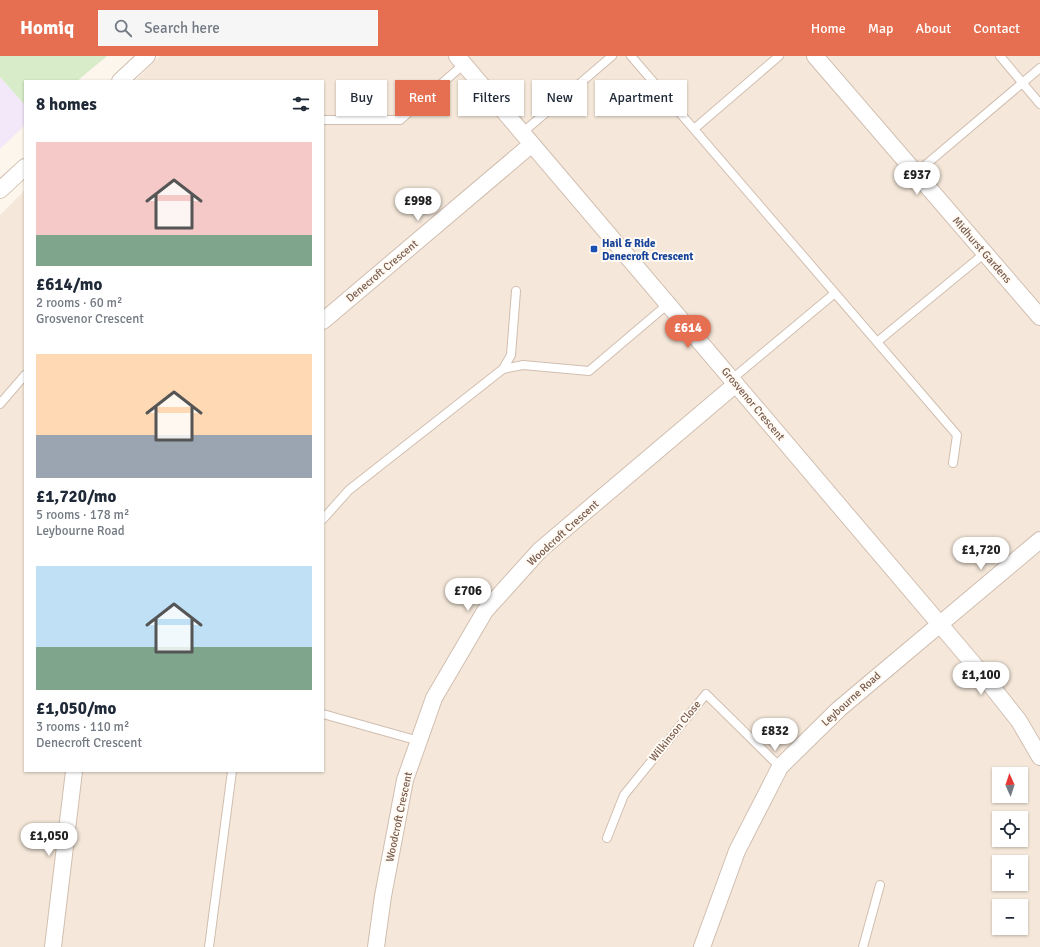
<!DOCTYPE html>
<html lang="en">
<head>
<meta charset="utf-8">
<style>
	:root { --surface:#fff; --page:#f6f6f7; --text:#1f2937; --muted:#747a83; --accent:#e76f51 }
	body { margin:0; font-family:Signika,sans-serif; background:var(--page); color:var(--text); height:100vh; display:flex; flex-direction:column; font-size:15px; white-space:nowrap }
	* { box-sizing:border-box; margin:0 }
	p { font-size:13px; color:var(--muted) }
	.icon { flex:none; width:22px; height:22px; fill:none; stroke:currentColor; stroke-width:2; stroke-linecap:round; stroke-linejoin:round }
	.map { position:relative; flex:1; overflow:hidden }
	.panel { position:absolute; left:24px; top:24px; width:300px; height:692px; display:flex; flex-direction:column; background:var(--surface); border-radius:0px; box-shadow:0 1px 3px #0004 }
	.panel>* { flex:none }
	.top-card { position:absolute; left:336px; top:24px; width:380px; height:36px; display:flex; gap:8px }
	.needle { width:26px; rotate:357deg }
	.tools { position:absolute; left:992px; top:711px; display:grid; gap:8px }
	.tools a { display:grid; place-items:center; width:36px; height:36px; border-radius:0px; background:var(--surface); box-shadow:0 1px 3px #0004; font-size:20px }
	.price { position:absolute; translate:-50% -34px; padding:0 9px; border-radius:14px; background:#fff; color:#222; font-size:13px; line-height:26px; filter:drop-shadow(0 1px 2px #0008) }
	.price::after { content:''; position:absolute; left:50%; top:24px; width:12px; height:9px; margin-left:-6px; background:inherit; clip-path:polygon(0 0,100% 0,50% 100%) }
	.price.active { background:var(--accent); color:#fff }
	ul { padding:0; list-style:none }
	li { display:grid; align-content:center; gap:8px; height:212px; padding:0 12px }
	li span { display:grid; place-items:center; height:124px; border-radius:0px; color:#555 }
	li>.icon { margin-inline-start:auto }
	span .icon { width:72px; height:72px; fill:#fffc; stroke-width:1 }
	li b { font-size:17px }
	h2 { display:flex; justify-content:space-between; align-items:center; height:48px; padding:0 12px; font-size:17px }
	.tag { padding:0 14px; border-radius:0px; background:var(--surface); box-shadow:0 1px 3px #0004; font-size:14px; line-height:36px }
	.tag.active { background:var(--accent); color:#fff }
	header { display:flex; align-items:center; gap:24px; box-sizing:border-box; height:56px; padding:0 20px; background:var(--accent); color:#fff }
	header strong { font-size:19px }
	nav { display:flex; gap:22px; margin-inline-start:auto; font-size:14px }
	.search { width:280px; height:36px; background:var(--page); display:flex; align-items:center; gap:10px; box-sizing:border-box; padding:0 14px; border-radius:0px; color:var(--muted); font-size:15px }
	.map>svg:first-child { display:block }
	.residential { fill:#f5e8da; fill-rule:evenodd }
	.education { fill:#f3e8fa }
	.green { fill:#d8ecc9 }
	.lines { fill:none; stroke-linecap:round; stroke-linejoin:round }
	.lane-casing { stroke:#d1beb0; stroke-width:10 }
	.street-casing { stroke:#d1beb0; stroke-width:18 }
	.lane { stroke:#fff; stroke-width:8 }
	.street { stroke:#fff; stroke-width:16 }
	.transit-dot { fill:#1a4fb4; stroke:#fffaf3; stroke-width:1.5 }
	.labels { text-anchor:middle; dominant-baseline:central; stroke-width:4; stroke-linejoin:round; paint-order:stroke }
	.transit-label { font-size:11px; font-weight:bold; fill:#164399; stroke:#fffaf3; text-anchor:start }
	.street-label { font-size:11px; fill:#7a5c4d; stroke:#fffaf3 }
</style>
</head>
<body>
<header>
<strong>Homiq</strong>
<div class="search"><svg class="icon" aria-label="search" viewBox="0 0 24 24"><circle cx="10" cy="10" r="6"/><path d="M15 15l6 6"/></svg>Search here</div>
<nav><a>Home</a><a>Map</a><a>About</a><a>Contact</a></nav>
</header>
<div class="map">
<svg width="1040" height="891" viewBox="0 0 1040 891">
	<rect width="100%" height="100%" fill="#fdf6ec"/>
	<!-- residential -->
	<path class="residential" d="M 160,0 L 1040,0 L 1040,891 L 0,891 L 0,159 L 25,134 L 25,715 L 323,715 L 323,25 L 135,25 ZM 999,718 L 1021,718 L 1021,740 L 999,740 ZM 999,762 L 1021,762 L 1021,784 L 999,784 ZM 999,806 L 1021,806 L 1021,828 L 999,828 ZM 999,850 L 1021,850 L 1021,872 L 999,872 Z"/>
	<!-- education -->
	<path class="education" d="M 0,21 L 25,49 L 25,69 L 0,93 Z"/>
	<!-- green -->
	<path class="green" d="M 0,0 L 107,0 L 77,25 L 25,25 L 25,49 L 0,21 Z"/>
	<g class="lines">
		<defs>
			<path id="lane" d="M 631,0 L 957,379 L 953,407
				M 1000,0 L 1040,48
				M 323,64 L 400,64 L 464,8
				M 694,73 L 779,0
				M 522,77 L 612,0
				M 916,117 L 1040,12
				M 877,286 L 985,197
				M 503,313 L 511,299 L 516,235
				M 732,323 L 835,237
				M 0,348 L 25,319
				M 323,463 L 349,434 L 503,313 L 523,309 L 589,315 L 668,248
				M 323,658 L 419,685
				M 607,782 L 624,739 L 706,638 L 780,711
				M 209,891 L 232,715
				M 863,891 L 880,829"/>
			<path id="street" d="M 457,0 L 977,612 L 1019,665 L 1040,701
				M 815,0 L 1040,261
				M 120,25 L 147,0
				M 0,134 L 25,111
				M 323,265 L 532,88
				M 53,891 L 74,715
				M 376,891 L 383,840 L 405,724 L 434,642 L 485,555 L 540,494 L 736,328
				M 702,891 L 737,795 L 780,711 L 839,653 L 1040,484"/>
		</defs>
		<!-- lane casing -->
		<use href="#lane" class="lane-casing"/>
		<!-- street casing -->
		<use href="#street" class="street-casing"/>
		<!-- lane -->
		<use href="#lane" class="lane"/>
		<!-- street -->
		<use href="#street" class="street"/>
	</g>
	<!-- markers -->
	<rect class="transit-dot" x="590" y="189" width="8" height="8" rx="2"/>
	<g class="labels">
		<!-- transit labels -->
		<g class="transit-label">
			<text x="602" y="187">Hail &amp; Ride<tspan x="602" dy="13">Denecroft Crescent</tspan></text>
		</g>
		<!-- street labels -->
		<g class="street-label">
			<text transform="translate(982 194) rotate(49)">Midhurst Gardens</text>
			<text transform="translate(382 215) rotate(-40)">Denecroft Crescent</text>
			<text transform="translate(753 348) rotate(50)">Grosvenor Crescent</text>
			<text transform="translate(563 477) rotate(-42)">Woodcroft Crescent</text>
			<text transform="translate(851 643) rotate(-42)">Leybourne Road</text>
			<text transform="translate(675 675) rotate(-51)">Wilkinson Close</text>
			<text transform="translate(399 761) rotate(-78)">Woodcroft Crescent</text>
		</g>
	</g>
</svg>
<div class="tools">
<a><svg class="needle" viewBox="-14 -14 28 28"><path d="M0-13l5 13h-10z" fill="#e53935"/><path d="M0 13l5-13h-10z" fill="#747a83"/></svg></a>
<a><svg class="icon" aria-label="locate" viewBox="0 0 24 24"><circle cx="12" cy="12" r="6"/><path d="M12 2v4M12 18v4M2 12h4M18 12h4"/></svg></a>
<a>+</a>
<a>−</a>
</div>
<b class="price" style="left:917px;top:140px">£937</b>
<b class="price" style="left:418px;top:166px">£998</b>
<b class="price active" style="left:688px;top:293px">£614</b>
<b class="price" style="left:981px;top:515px">£1,720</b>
<b class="price" style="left:468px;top:556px">£706</b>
<b class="price" style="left:981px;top:640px">£1,100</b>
<b class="price" style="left:775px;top:696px">£832</b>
<b class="price" style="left:49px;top:801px">£1,050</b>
<div class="top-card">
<a class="tag">Buy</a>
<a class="tag active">Rent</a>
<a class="tag">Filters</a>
<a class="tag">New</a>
<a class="tag">Apartment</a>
</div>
<section class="panel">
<h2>8 homes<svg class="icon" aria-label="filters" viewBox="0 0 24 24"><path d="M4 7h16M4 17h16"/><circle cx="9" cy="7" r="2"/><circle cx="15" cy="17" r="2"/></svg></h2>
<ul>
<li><span style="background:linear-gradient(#f6c9c9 75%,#7fa58c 0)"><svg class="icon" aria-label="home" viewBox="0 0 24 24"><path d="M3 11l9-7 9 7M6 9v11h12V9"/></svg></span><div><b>£614/mo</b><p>2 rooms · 60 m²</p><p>Grosvenor Crescent</p></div></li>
<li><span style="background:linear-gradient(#ffd9b3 65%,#9aa5b1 0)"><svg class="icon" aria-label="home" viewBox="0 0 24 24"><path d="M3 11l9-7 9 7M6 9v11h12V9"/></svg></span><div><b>£1,720/mo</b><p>5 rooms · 178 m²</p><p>Leybourne Road</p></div></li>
<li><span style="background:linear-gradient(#bfe0f5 65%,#7fa58c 0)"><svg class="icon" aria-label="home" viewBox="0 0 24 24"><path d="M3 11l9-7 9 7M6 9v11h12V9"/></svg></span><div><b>£1,050/mo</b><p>3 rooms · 110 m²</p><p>Denecroft Crescent</p></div></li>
</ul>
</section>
</div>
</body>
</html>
